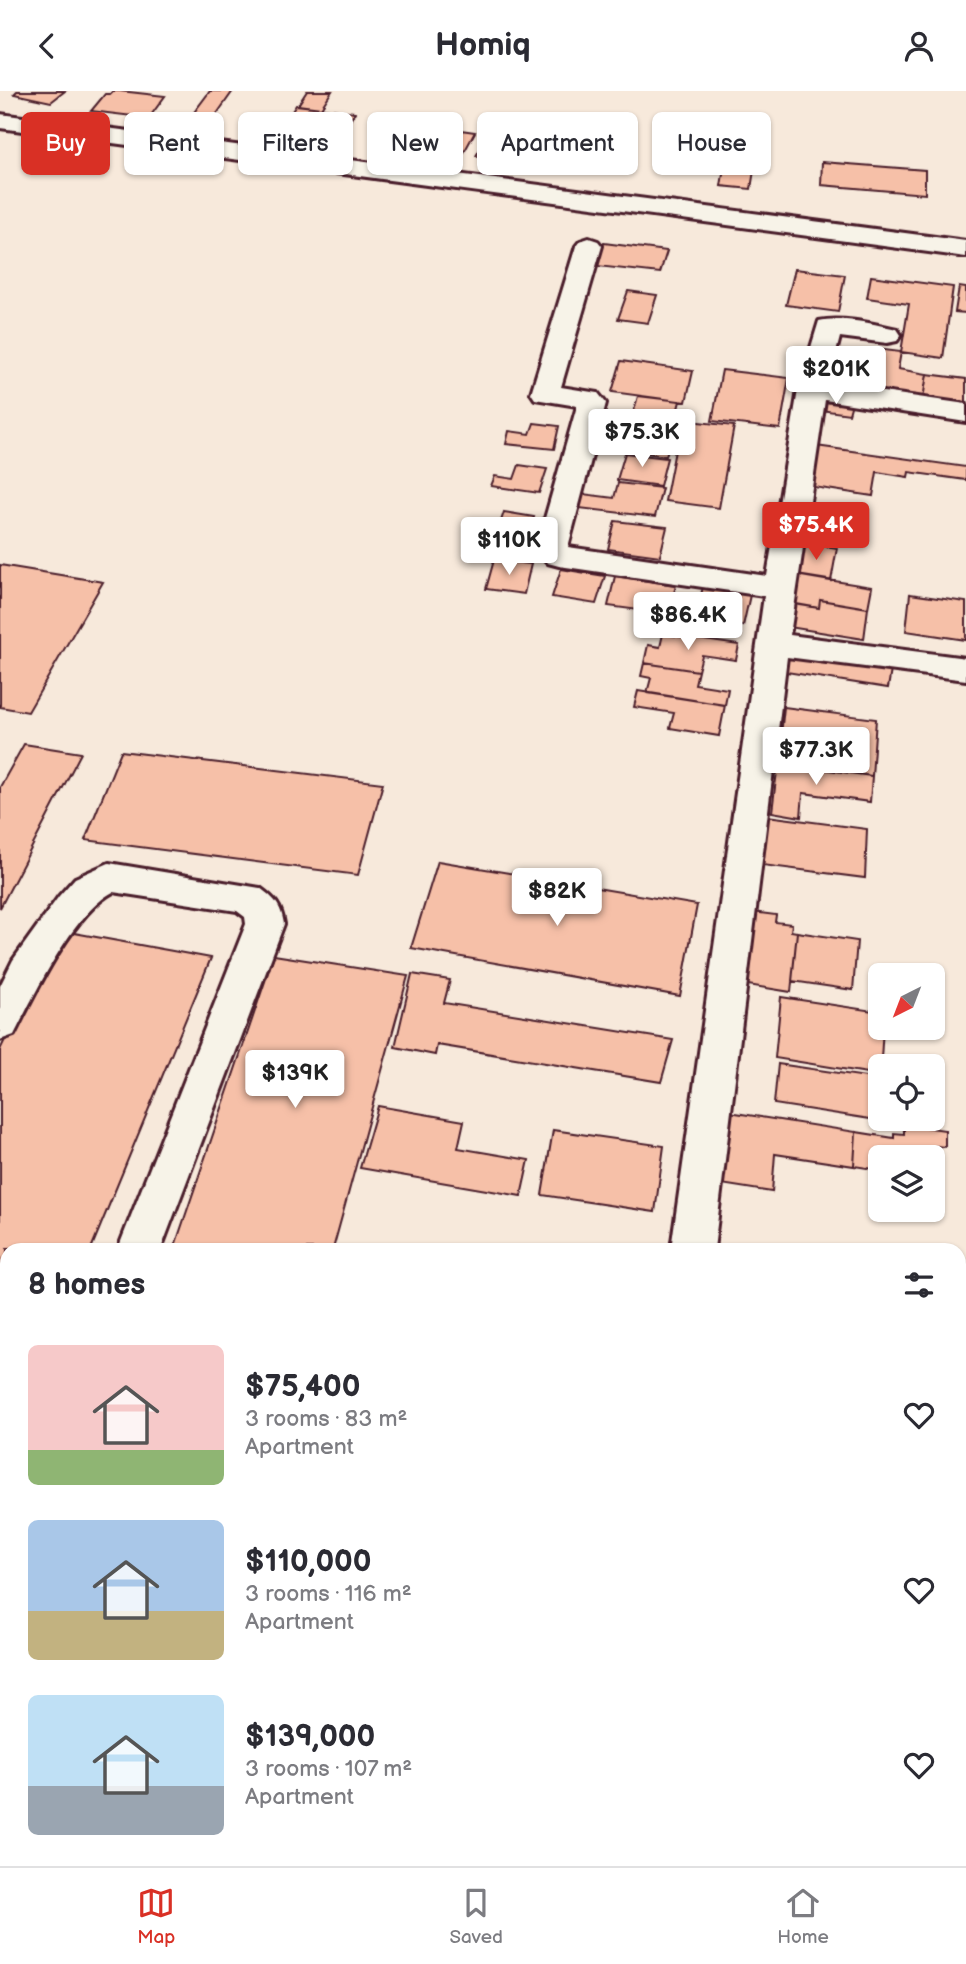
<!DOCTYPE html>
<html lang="en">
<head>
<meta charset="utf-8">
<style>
	:root { --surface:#fff; --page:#f2f2f3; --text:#2b2b33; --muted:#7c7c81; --line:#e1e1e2; --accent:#d93025 }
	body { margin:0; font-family:"Balsamiq Sans",sans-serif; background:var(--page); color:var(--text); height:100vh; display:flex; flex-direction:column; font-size:26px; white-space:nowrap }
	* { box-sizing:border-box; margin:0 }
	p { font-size:23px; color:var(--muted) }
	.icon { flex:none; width:38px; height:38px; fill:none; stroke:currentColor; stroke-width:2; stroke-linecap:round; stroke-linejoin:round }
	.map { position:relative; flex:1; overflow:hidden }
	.side { position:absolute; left:0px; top:1152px; width:966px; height:625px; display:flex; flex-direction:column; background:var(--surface); border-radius:21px 21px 0 0; box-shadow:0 2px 5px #0004 }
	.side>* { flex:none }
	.banner { position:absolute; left:21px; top:21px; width:924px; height:63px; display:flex; gap:14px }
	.needle { width:46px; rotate:222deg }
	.fabs { position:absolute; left:868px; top:872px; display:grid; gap:14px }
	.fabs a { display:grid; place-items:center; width:77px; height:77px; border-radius:10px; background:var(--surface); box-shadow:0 2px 5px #0004; font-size:35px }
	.price { position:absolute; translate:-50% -60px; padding:0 16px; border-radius:7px; background:#fff; color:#222; font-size:23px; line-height:46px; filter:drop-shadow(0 2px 4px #0008) }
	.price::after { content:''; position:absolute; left:50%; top:42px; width:21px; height:16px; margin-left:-10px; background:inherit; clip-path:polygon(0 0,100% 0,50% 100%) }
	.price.current { background:var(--accent); color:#fff }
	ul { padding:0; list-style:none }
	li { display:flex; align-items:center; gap:21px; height:175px; padding:0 28px }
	li span { display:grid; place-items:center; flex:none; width:196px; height:140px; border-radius:10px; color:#555 }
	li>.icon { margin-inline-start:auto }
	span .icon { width:84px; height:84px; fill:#fffc; stroke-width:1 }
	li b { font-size:30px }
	h2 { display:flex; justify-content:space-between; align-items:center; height:84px; padding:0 28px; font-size:30px }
	.tag { padding:0 24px; border-radius:10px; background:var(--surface); box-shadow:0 2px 5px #0004; font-size:24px; line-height:63px }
	.tag.current { background:var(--accent); color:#fff }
	header { display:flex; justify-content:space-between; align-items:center; height:91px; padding:0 28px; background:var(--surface); font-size:32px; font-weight:700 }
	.menu { display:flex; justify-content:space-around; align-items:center; height:98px; border-top:2px solid var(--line); background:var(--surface); font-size:19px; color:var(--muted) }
	.menu a { display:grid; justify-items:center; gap:4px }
	.menu .current { color:var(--accent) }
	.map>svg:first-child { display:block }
	.building { fill:#f6c0a8; stroke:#4a1f2b; stroke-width:2 }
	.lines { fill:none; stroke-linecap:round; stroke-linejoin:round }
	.minor-casing { stroke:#4a1f2b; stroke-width:6 }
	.minor { fill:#f7f3e8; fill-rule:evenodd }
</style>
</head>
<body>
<header><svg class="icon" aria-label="back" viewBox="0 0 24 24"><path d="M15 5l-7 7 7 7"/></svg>Homiq<svg class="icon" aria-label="person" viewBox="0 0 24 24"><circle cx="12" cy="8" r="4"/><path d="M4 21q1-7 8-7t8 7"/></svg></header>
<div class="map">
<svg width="966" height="1775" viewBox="0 0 966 1775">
	<rect width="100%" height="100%" fill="#f7e9db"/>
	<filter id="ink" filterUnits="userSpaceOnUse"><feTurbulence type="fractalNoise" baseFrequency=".0143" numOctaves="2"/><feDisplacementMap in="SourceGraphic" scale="14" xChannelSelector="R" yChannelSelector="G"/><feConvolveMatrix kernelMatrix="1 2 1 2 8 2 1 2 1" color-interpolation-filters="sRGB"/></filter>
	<g filter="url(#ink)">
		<!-- building -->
		<path class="building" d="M 17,0 L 65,0 L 51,11 L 14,3 Z
			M 113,0 L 120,0 L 165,5 L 149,27 L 91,20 L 105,3 L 110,3 Z
			M 210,0 L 233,0 L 214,27 L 192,24 Z
			M 307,0 L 332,0 L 321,17 L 298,14 Z
			M 296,14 L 321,17 L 355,21 L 337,52 L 312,49 L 308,55 L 287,53 L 291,46 L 277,44 Z
			M 440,36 L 475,41 L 462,65 L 426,60 Z
			M 486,48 L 560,58 L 564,52 L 576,54 L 564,77 L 476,65 Z
			M 726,64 L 756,67 L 751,98 L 721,95 Z
			M 822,71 L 925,79 L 925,103 L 821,94 Z
			M 604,152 L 667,160 L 660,182 L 597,175 Z
			M 795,178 L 845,184 L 838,221 L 786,214 Z
			M 871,185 L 953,196 L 943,267 L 901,261 L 909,213 L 867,207 Z
			M 959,196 L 966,197 L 966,222 L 955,221 Z
			M 628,200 L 657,204 L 648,232 L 618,228 Z
			M 876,258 L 901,261 L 898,278 L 927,283 L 923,308 L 867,300 Z
			M 621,270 L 693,280 L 686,311 L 612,301 Z
			M 722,279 L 789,287 L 780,338 L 712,330 Z
			M 927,283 L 966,288 L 966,314 L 923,308 Z
			M 638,305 L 680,310 L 673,337 L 631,331 Z
			M 823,307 L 852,312 L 849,323 L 820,319 Z
			M 681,329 L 734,335 L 719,417 L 665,410 Z
			M 534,332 L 559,335 L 554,358 L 506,353 L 509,340 L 530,343 Z
			M 632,334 L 673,339 L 666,365 L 625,359 Z
			M 816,355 L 966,376 L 966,389 L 909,381 L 908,386 L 877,381 L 873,405 L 807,395 Z
			M 625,362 L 667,367 L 660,395 L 617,389 Z
			M 519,374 L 547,378 L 539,402 L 491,395 L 495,385 L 514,388 Z
			M 618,392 L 662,397 L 655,426 L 579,417 L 583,403 L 614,407 Z
			M 504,421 L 534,426 L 526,449 L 477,442 L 481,430 L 500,433 Z
			M 615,430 L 667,436 L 660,465 L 608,458 Z
			M 802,451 L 837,457 L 831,490 L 795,484 Z
			M 494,469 L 531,473 L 524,503 L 486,498 Z
			M 0,474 L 103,491 L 28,621 L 0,616 Z
			M 561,478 L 605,485 L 596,513 L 552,506 Z
			M 791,483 L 872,496 L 868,517 L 820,509 L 819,517 L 785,511 Z
			M 615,485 L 676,494 L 669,523 L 608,515 Z
			M 703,496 L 750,504 L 743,535 L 695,527 Z
			M 910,503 L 966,511 L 966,549 L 906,540 Z
			M 820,509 L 868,517 L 864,548 L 789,536 L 794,513 L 819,517 Z
			M 663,543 L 739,554 L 736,569 L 702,564 L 698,580 L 644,572 L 648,554 L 660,556 Z
			M 784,562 L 891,579 L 888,597 L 780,580 Z
			M 644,572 L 698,580 L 695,593 L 728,598 L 725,614 L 647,602 L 651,587 L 641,585 Z
			M 638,600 L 725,614 L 719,645 L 670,637 L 674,622 L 634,616 Z
			M 784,616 L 876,628 L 872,685 L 778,672 Z
			M 24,653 L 81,662 L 0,817 L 0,696 Z
			M 121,660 L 383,692 L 358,784 L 85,749 Z
			M 778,672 L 872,685 L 870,711 L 803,702 L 801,726 L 772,721 Z
			M 767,725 L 867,738 L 865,787 L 762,774 Z
			M 438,770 L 697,814 L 680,905 L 411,857 Z
			M 752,821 L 776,824 L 775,831 L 792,833 L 791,840 L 797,841 L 791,901 L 742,893 Z
			M 58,839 L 211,867 L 91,1158 L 7,1158 L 7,1364 L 0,1381 L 0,959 Z
			M 797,841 L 857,850 L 853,899 L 792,890 Z
			M 274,864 L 408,885 L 333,1158 L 174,1158 Z
			M 412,883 L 450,889 L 444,912 L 673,949 L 661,991 L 437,954 L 435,964 L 395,956 Z
			M 781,906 L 880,921 L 880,936 L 883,936 L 880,984 L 775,967 Z
			M 778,973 L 880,988 L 880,1027 L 883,1030 L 774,1013 Z
			M 378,1015 L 464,1030 L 458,1057 L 529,1069 L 521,1105 L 360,1077 Z
			M 723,1020 L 856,1041 L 854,1075 L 775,1063 L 772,1101 L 715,1092 Z
			M 904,1033 L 945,1039 L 945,1056 L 936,1055 L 936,1088 L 933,1088 L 933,1066 L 880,1066 L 880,1079 L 854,1075 L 856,1041 L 894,1047 L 894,1042 L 904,1043 Z
			M 553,1039 L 664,1055 L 655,1121 L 542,1104 Z
			M 959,1172 L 966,1173 L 966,1203 L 959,1202 Z
			M 959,1373 L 966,1374 L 966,1444 L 959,1443 Z
			M 697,1769 L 800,1769 L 799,1775 L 696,1775 Z"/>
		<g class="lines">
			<defs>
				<path id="minor" d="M 0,23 L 966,150 L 966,166 L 0,37 Z
					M 589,147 L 598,150 L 602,155 L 561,296 L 598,302 L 606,312 L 568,456 L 767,485 L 798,299 L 819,230 C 842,225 874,233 897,238 L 901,244 L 897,250 L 887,252 L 840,246 L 828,293 L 966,313 L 966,331 L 825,309 L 790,544 L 966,567 L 966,589 L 787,566 L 714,1158 L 671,1158 L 764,505 L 559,475 L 548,472 L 536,459 L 577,315 L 535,308 L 531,302 L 576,155 L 580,150 Z
					M 109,772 L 260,797 C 275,808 281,814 284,833 L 161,1158 L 118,1158 L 246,833 L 245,826 L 237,820 L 113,801 C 73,822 34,904 14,944 L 0,949 L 0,895 L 13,869 L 59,805 L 75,787 Z
					M 7,1449 L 7,1501 L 0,1503 L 0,1452 Z
					M 586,1769 L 640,1769 L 639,1775 L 585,1775 Z"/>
			</defs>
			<!-- minor casing -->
			<use href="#minor" class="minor-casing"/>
			<!-- minor -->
			<use href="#minor" class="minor"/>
		</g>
	</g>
</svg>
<div class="fabs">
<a><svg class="needle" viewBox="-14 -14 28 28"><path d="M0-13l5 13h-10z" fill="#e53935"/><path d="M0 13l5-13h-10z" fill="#7c7c81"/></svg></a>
<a><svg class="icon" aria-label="locate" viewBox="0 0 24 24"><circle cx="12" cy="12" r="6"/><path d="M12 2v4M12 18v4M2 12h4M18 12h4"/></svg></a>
<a><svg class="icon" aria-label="layers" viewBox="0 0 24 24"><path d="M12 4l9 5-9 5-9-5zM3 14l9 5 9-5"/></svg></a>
</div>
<b class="price" style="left:836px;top:315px">$201K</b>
<b class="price" style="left:642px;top:378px">$75.3K</b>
<b class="price current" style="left:816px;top:471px">$75.4K</b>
<b class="price" style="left:509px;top:486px">$110K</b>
<b class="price" style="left:688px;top:561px">$86.4K</b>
<b class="price" style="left:816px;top:696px">$77.3K</b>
<b class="price" style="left:557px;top:837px">$82K</b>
<b class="price" style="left:295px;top:1019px">$139K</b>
<div class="banner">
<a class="tag current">Buy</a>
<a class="tag">Rent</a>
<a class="tag">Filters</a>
<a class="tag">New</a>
<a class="tag">Apartment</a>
<a class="tag">House</a>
</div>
<section class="side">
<h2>8 homes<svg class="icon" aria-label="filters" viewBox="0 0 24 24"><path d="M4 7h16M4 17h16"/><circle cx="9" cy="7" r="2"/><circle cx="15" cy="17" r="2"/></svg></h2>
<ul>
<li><span style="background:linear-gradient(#f6c9c9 75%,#8fb573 0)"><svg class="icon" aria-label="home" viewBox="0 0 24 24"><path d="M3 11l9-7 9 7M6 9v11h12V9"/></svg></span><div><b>$75,400</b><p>3 rooms · 83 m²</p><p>Apartment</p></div><svg class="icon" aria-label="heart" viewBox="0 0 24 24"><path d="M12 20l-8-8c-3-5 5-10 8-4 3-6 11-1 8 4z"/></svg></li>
<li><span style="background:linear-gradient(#a9c7e8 65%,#c2b280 0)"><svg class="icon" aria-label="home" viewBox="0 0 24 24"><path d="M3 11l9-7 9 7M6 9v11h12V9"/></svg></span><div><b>$110,000</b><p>3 rooms · 116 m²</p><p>Apartment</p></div><svg class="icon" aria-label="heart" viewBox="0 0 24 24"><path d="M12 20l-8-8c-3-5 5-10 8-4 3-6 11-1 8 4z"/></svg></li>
<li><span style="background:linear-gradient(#bfe0f5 65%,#9aa5b1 0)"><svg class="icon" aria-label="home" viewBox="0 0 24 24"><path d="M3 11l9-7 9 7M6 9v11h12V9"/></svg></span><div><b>$139,000</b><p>3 rooms · 107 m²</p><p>Apartment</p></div><svg class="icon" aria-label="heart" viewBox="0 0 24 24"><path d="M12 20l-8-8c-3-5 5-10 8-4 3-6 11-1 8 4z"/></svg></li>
</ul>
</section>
</div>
<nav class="menu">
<a class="current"><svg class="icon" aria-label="map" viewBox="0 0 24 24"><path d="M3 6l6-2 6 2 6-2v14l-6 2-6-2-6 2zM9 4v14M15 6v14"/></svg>Map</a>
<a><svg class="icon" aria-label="saved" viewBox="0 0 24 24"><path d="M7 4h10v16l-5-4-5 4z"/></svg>Saved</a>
<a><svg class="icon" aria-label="home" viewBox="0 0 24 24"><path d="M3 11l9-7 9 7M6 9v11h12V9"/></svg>Home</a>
</nav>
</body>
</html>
